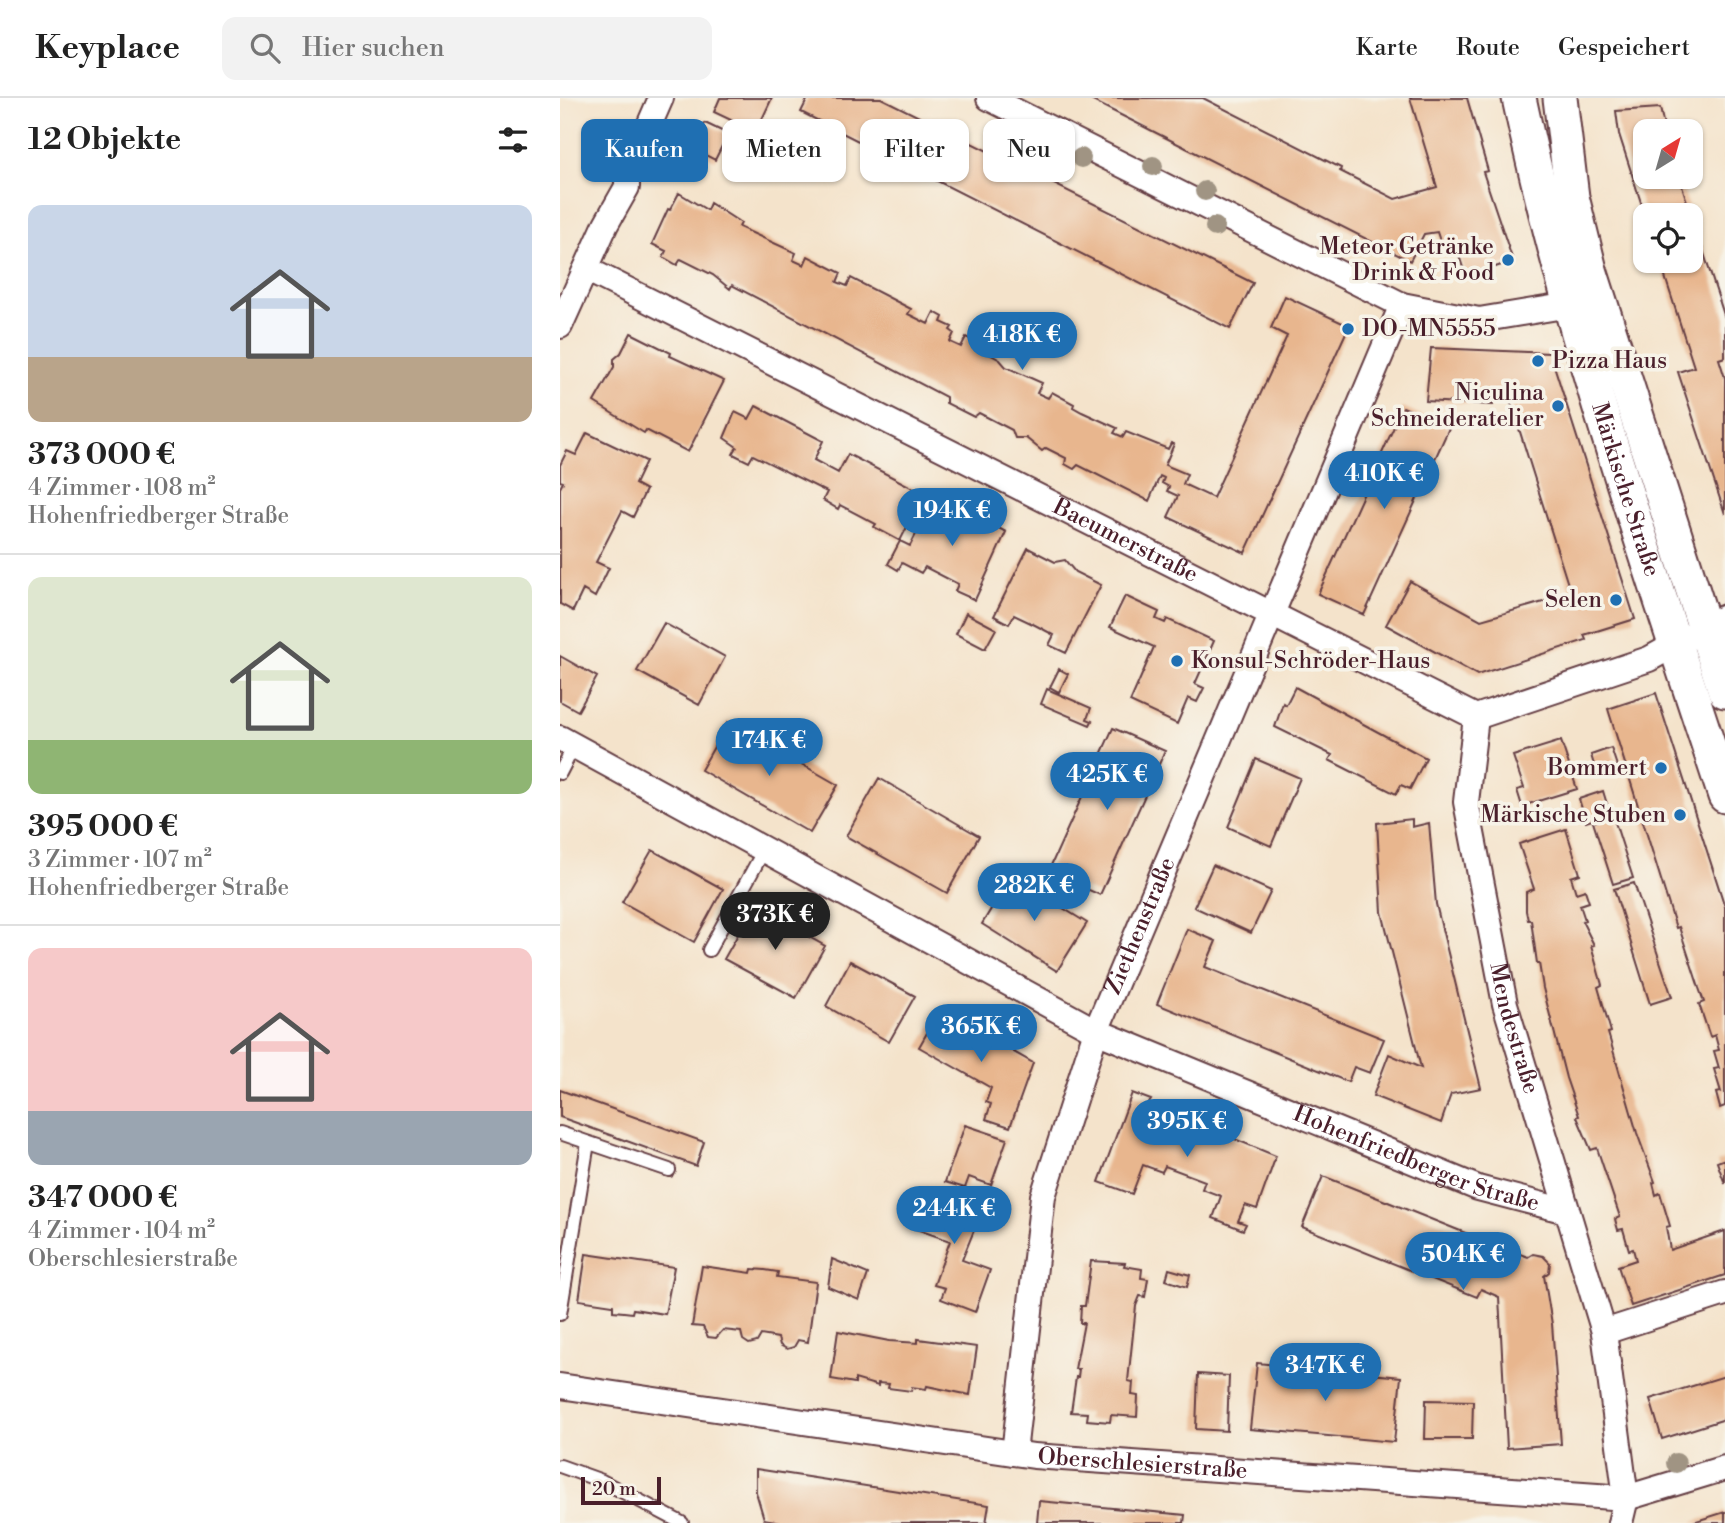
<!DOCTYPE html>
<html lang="de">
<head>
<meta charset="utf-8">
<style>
	:root { --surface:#fff; --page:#f2f2f2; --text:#222; --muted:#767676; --line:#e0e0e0; --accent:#1f6fb2 }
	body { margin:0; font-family:"Libre Bodoni",serif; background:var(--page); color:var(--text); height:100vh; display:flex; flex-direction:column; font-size:26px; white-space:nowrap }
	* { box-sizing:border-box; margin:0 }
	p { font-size:23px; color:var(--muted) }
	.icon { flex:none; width:38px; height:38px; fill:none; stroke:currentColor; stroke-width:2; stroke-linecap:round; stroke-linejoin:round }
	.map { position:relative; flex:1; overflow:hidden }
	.drawer { display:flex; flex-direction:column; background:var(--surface); width:560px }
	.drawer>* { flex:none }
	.hud { position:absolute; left:21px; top:21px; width:665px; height:63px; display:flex; gap:14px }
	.needle { width:46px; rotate:37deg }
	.buttons { position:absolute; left:1073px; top:21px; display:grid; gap:14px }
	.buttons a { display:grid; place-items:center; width:70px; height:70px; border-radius:14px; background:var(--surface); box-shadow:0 2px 5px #0004; font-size:35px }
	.scale { position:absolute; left:21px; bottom:18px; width:80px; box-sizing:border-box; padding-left:7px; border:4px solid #4a1f2b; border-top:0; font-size:19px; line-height:24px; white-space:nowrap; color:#4a1f2b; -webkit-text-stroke:5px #f7f3e8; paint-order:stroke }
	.price { position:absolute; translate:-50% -60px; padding:0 16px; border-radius:24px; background:var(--accent); color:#fff; font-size:23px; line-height:46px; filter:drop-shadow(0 2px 4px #0008) }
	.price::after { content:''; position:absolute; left:50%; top:42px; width:21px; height:16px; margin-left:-10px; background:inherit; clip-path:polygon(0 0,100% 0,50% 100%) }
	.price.current { background:#222; color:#fff }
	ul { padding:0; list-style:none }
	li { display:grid; align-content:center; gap:14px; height:371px; padding:0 28px }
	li+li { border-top:2px solid var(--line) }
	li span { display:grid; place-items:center; height:217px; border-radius:14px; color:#555 }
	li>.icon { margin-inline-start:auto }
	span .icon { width:126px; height:126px; fill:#fffc; stroke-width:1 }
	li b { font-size:30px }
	h2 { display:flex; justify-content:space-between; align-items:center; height:84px; padding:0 28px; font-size:30px }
	.pill { padding:0 24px; border-radius:14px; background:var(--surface); box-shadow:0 2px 5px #0004; font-size:24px; line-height:63px }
	.pill.current { background:var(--accent); color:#fff }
	header { display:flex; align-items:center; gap:42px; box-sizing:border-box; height:98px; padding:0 35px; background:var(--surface); border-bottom:2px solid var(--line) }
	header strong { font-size:33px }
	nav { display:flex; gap:38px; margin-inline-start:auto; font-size:24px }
	.search { width:490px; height:63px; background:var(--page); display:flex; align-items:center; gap:18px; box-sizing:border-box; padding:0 24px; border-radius:14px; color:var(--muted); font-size:26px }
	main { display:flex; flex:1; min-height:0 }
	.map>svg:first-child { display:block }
	.building { fill:#e8b68e }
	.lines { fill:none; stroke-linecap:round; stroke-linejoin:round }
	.service-casing { stroke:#643c43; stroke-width:16 }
	.minor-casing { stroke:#643c43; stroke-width:28 }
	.secondary-casing { stroke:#643c43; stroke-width:37 }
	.service { stroke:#fff; stroke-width:12 }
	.minor { stroke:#fff; stroke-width:24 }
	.secondary { stroke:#fff; stroke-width:33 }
	.tree { fill:#a09483 }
	.poi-dot { fill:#1f6fb2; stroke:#f7f3e8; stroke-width:2.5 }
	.labels { text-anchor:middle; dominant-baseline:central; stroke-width:7; stroke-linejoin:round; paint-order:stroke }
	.poi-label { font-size:23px; fill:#4a1f2b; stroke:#f7f3e8; text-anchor:end }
	.street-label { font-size:23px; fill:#4a1f2b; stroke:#f7f3e8 }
</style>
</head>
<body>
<header>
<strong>Keyplace</strong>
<div class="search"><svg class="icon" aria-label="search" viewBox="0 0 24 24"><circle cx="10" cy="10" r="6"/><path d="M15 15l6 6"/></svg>Hier suchen</div>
<nav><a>Karte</a><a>Route</a><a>Gespeichert</a></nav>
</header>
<main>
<section class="drawer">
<h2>12 Objekte<svg class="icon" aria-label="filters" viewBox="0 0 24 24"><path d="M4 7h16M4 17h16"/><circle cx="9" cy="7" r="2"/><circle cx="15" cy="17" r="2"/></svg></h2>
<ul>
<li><span style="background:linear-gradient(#c9d6e8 70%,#b9a48a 0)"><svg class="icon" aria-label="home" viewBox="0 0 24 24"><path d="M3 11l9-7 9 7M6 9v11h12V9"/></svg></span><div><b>373 000 €</b><p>4 Zimmer · 108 m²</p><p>Hohenfriedberger Straße</p></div></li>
<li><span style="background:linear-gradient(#dfe7d0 75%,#8fb573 0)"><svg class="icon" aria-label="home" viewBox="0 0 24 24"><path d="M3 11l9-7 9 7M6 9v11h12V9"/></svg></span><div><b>395 000 €</b><p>3 Zimmer · 107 m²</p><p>Hohenfriedberger Straße</p></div></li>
<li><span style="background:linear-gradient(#f6c9c9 75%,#9aa5b1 0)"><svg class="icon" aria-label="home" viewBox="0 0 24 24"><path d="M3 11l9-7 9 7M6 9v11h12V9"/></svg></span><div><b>347 000 €</b><p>4 Zimmer · 104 m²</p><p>Oberschlesierstraße</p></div></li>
</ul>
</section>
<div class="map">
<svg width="1165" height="1425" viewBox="0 0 1165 1425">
	<rect width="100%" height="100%" fill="#f7f3e8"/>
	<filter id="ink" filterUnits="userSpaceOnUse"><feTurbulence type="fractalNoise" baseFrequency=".0143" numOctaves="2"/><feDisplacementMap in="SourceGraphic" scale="14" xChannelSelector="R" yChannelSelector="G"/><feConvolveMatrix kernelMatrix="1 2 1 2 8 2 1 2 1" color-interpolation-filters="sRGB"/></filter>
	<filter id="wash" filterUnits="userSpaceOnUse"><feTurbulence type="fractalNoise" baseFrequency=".00686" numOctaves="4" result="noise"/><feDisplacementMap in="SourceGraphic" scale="28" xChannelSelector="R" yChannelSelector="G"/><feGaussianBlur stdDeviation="1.57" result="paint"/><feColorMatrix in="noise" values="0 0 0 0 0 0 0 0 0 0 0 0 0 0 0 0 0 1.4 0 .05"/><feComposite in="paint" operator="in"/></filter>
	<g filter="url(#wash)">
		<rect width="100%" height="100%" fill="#f4e3cb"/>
		<g id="blocks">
			<!-- building -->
			<path class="building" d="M 160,0 L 212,0 L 196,34 L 154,14 Z
				M 248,0 L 321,0 L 693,185 L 670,231 L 241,14 Z
				M 527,0 L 643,0 L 781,70 L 780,73 L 835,101 L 877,89 L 850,0 L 907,0 L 928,73 L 923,74 L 953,163 L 906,179 L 897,151 L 884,155 L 877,134 L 864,136 L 850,163 Z
				M 1100,10 L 1105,33 L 1085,33 L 1085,79 L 1119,79 L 1165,220 L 1165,259 L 1159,261 L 1165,280 L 1165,416 L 1118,274 L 1134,269 L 1100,163 L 1130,163 L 1130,117 L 1085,117 L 1059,36 L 1056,13 Z
				M 145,25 L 168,36 L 155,62 L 132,50 Z
				M 119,95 L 147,112 L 150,105 L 181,125 L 179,129 L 236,155 L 233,162 L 244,167 L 248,158 L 281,175 L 277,184 L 287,188 L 291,180 L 351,211 L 348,216 L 368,226 L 374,214 L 383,219 L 381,224 L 392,229 L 390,232 L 394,235 L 390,244 L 401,249 L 406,239 L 420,246 L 419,250 L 440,262 L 446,269 L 482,285 L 477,295 L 488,300 L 492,294 L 514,306 L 513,309 L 522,314 L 557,330 L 554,335 L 563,339 L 566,334 L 608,351 L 611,345 L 614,346 L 605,367 L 627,376 L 623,386 L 653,400 L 727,238 L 711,230 L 725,198 L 789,228 L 685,455 L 608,419 L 618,398 L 607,393 L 609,389 L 602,385 L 604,380 L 600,378 L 589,403 L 518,367 L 514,371 L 505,366 L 506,360 L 486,350 L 482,353 L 466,340 L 455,340 L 452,332 L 419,315 L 414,319 L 386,305 L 386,299 L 172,187 L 170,191 L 153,177 L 121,161 L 117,167 L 103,159 L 106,153 L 92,146 L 108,111 L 110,112 Z
				M 71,235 L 111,255 L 110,258 L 164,283 L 128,354 L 86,332 L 84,335 L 34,304 L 54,269 L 54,261 L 61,255 Z
				M 871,250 L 990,255 L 1075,521 L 1024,537 L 1026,542 L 917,577 L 826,527 L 850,483 L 921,522 L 1011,496 L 949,299 L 933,298 L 933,307 L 866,303 Z
				M 196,308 L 263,343 L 254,362 L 278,375 L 288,356 L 355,391 L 344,410 L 354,415 L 340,443 L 314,429 L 316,426 L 280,407 L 278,411 L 263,402 L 267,394 L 193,357 L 189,364 L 173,356 L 177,349 L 164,340 L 175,314 L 189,321 Z
				M 843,309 L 889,330 L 804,517 L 758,496 Z
				M 27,335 L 86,363 L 75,386 L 86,392 L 73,419 L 62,413 L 36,464 L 49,470 L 35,499 L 23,492 L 13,513 L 0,506 L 0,390 L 3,384 L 0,383 L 0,367 L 7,353 L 16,357 Z
				M 379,399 L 394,407 L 392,410 L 430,430 L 431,426 L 446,434 L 415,502 L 395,493 L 398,486 L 365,469 L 361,475 L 342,465 L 338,472 L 328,466 L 340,443 L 350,448 L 374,401 L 377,403 Z
				M 468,450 L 495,464 L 505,462 L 515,474 L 541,487 L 506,555 L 489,547 L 494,537 L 475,527 L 454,517 L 449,526 L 434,518 Z
				M 565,498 L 599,514 L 596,521 L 605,525 L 607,521 L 654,543 L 635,586 L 644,590 L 637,604 L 628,600 L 617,626 L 570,604 L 594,549 L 550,529 Z
				M 406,515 L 436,531 L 425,551 L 396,536 Z
				M 104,525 L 165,559 L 139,607 L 77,573 Z
				M 0,558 L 37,579 L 18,613 L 0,603 Z
				M 499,571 L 508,576 L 499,594 L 490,589 Z
				M 735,589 L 866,660 L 850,691 L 841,687 L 836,696 L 769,662 L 772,657 L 715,629 L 723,605 L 726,607 Z
				M 487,591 L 531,610 L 527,621 L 532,623 L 530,627 L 481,606 Z
				M 1096,595 L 1165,809 L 1165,1008 L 1160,1010 L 1156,995 L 1161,994 L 1154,971 L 1159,970 L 1154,953 L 1159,952 L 1155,937 L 1150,939 L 1139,906 L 1144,904 L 1139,890 L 1119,829 L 1116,830 L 1048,611 Z
				M 168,624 L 278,687 L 250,735 L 141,672 Z
				M 553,630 L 605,653 L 540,797 L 488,774 Z
				M 1001,643 L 1017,691 L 962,708 L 957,692 L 964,690 L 953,658 Z
				M 1051,650 L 1058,671 L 1037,677 L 1031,657 Z
				M 696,661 L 740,680 L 711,748 L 668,729 Z
				M 319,680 L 419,738 L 387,795 L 286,738 Z
				M 1043,693 L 1050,716 L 1026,724 L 1019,701 Z
				M 1053,718 L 1073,780 L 1053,786 L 1033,724 Z
				M 852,721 L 852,729 L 869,725 L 876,806 L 921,990 L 891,996 L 881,1025 L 813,998 L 829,956 L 861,970 L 822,814 L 817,725 Z
				M 1006,731 L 1020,776 L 1011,779 L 1016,795 L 1025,792 L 1029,804 L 1020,807 L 1025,822 L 1022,823 L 1034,847 L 1031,848 L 1042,887 L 1038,889 L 1051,934 L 1048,935 L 1077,1035 L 1095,1084 L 1093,1085 L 1096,1097 L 1100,1095 L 1110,1128 L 1106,1129 L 1110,1152 L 1165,1133 L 1165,1177 L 1071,1208 L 1058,1168 L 1076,1162 L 1073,1151 L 1069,1152 L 1063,1131 L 1058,1132 L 1055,1121 L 1060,1119 L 1037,1050 L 1031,1052 L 1017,1019 L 1019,1018 L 1006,980 L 983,890 L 979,865 L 977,865 L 971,822 L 968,822 L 966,813 L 966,794 L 974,791 L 959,746 Z
				M 92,752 L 163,791 L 134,844 L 62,804 Z
				M 653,767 L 711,793 L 691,835 L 634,809 Z
				M 451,778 L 527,825 L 497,873 L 422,826 Z
				M 1074,785 L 1112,899 L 1090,906 L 1054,791 Z
				M 194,808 L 265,848 L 236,900 L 164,861 Z
				M 627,831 L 656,843 L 645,869 L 824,941 L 810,975 L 794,969 L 788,984 L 597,906 Z
				M 290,863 L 355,898 L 329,944 L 266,908 Z
				M 380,912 L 473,965 L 450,1029 L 426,1021 L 431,1006 L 426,1004 L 431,990 L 359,949 Z
				M 0,992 L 144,1044 L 136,1068 L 0,1019 Z
				M 572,995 L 591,1002 L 588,1007 L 634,1026 L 631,1034 L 650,1041 L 653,1033 L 665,1037 L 716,1058 L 697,1111 L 685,1107 L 678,1123 L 686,1126 L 683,1132 L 653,1120 L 661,1098 L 642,1091 L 645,1083 L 605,1068 L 602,1074 L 583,1067 L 572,1096 L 539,1084 Z
				M 405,1027 L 447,1041 L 431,1087 L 409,1079 L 405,1090 L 385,1084 Z
				M 1165,1061 L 1165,1086 L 1157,1064 Z
				M 763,1078 L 938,1148 L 968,1159 L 973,1156 L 983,1158 L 990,1165 L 989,1174 L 984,1178 L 992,1226 L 1001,1346 L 947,1350 L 939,1199 L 921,1191 L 917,1199 L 742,1129 Z
				M 368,1089 L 423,1110 L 402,1162 L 430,1172 L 415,1214 L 381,1201 L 385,1190 L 374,1187 L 390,1143 L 353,1130 Z
				M 26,1156 L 114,1169 L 105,1216 L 73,1211 L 72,1215 L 64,1214 L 53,1213 L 53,1207 L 19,1202 Z
				M 272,1161 L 308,1176 L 299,1202 L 268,1189 Z
				M 531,1163 L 565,1165 L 564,1168 L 582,1171 L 581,1180 L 588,1181 L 585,1199 L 580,1198 L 576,1208 L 568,1283 L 573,1284 L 572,1297 L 578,1298 L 577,1319 L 551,1317 L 550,1324 L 527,1322 L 528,1315 L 511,1314 L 516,1279 L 518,1279 L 519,1271 L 515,1271 L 524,1225 L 520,1225 L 521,1208 L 525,1208 Z
				M 142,1168 L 191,1175 L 192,1171 L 205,1172 L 218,1174 L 217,1179 L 256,1184 L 248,1244 L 238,1242 L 234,1249 L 227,1251 L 220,1247 L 218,1240 L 201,1237 L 197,1244 L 189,1246 L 183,1242 L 181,1234 L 163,1232 L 156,1240 L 148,1239 L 143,1229 L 132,1228 Z
				M 609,1171 L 630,1177 L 627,1189 L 606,1182 Z
				M 278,1233 L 329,1243 L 358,1245 L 358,1241 L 417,1249 L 410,1297 L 367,1288 L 366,1291 L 352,1289 L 351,1293 L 328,1290 L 329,1286 L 318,1285 L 318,1288 L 295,1281 L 295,1285 L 271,1281 Z
				M 697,1265 L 841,1279 L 834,1344 L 690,1331 Z
				M 638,1276 L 669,1278 L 667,1333 L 636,1331 Z
				M 1165,1278 L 1165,1321 L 1102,1341 L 1090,1301 Z
				M 866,1302 L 913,1303 L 912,1341 L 865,1341 Z
				M 196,1371 L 429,1407 L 426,1425 L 226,1425 L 204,1421 L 196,1394 Z
				M 479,1403 L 625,1417 L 624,1425 L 477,1425 Z
				M 1165,1414 L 1165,1425 L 1133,1425 L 1133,1424 Z"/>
		</g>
	</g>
	<g filter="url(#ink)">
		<use href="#blocks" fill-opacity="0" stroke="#643c43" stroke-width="2"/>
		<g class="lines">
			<defs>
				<path id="service" d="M 0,675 L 14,648
					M 149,852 L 204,752
					M 0,1035 L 109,1072
					M 0,1216 L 28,1045
					M 0,1368 L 42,1383 L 122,1425"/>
				<g id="minor">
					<path d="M 429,0 L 842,207 L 919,222 L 1010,207"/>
					<path id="s1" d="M 26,171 L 916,619 L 1089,561 L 1165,519"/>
					<path d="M 0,228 L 46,126 L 67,89 L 67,78 L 101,0"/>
					<path id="s2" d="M 916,619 L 906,704 L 945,906 L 1044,1234 L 1066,1400 L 1060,1425"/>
					<path id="s3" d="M 0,640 L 536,933 L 918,1090 L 1006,1113"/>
					<path d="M 1044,1234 L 1165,1195"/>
					<path id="s4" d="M 0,1288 L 474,1358 L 1066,1400 L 1165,1370"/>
					<path id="s5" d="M 454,1355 L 483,1098 L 536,933 L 842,207"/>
				</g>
				<g id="secondary">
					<path id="s6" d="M 959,0 C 1009,237 1090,468 1165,698"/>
					<path d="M 1000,0 L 1012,99 L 1030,172 L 1165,593"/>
				</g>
			</defs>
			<!-- service casing -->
			<use href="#service" class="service-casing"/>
			<!-- minor casing -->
			<use href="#minor" class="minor-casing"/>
			<!-- secondary casing -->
			<use href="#secondary" class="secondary-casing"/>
			<!-- service -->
			<use href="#service" class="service"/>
			<!-- minor -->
			<use href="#minor" class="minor"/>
			<!-- secondary -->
			<use href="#secondary" class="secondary"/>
		</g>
		<!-- trees -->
		<g class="tree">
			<circle cx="521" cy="60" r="10"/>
			<circle cx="593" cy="68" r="10"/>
			<circle cx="645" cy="93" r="10"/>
			<circle cx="655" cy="129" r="10"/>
			<circle cx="1116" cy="1365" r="10"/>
		</g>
	</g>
	<!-- markers -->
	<g class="poi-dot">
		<circle cx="948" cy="162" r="7"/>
		<circle cx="788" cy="231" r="7"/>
		<circle cx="978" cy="263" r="7"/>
		<circle cx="998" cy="308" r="7"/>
		<circle cx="1056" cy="502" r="7"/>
		<circle cx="617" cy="563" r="7"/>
		<circle cx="1101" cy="670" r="7"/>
		<circle cx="1120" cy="717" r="7"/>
	</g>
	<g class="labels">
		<!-- poi labels -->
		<g class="poi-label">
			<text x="934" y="149">Meteor Getränke<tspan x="934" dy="26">Drink &amp; Food</tspan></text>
			<text x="802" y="231" text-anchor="start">DO-MN5555</text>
			<text x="992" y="263" text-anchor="start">Pizza Haus</text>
			<text x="984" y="295">Niculina<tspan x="984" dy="26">Schneideratelier</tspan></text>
			<text x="1042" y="502">Selen</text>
			<text x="631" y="563" text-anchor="start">Konsul-Schröder-Haus</text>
			<text x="1087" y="670">Bommert</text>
			<text x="1106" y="717">Märkische Stuben</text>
		</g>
		<!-- street labels -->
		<g class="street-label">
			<text stroke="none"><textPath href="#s6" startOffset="406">Märkische Straße</textPath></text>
			<text stroke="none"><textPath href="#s1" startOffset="604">Baeumerstraße</textPath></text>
			<text stroke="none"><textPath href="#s5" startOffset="546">Ziethenstraße</textPath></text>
			<text stroke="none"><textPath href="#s2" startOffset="317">Mendestraße</textPath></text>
			<text stroke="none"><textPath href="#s3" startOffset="956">Hohenfriedberger Straße</textPath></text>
			<text stroke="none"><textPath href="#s4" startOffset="588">Oberschlesierstraße</textPath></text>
		</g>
	</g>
</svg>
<div class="buttons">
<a><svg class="needle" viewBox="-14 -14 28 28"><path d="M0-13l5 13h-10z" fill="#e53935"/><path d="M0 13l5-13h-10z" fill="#767676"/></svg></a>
<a><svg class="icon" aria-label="locate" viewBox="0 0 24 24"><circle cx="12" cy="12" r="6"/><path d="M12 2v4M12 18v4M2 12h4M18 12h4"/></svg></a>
</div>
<div class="scale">20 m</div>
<b class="price" style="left:462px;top:274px">418K €</b>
<b class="price" style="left:824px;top:413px">410K €</b>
<b class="price" style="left:392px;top:450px">194K €</b>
<b class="price" style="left:209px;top:680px">174K €</b>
<b class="price" style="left:547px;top:714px">425K €</b>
<b class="price" style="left:474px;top:825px">282K €</b>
<b class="price current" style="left:215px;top:854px">373K €</b>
<b class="price" style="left:421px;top:966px">365K €</b>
<b class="price" style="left:627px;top:1061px">395K €</b>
<b class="price" style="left:394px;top:1148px">244K €</b>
<b class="price" style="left:903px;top:1194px">504K €</b>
<b class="price" style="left:765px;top:1305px">347K €</b>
<div class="hud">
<a class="pill current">Kaufen</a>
<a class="pill">Mieten</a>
<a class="pill">Filter</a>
<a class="pill">Neu</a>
</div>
</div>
</main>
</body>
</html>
